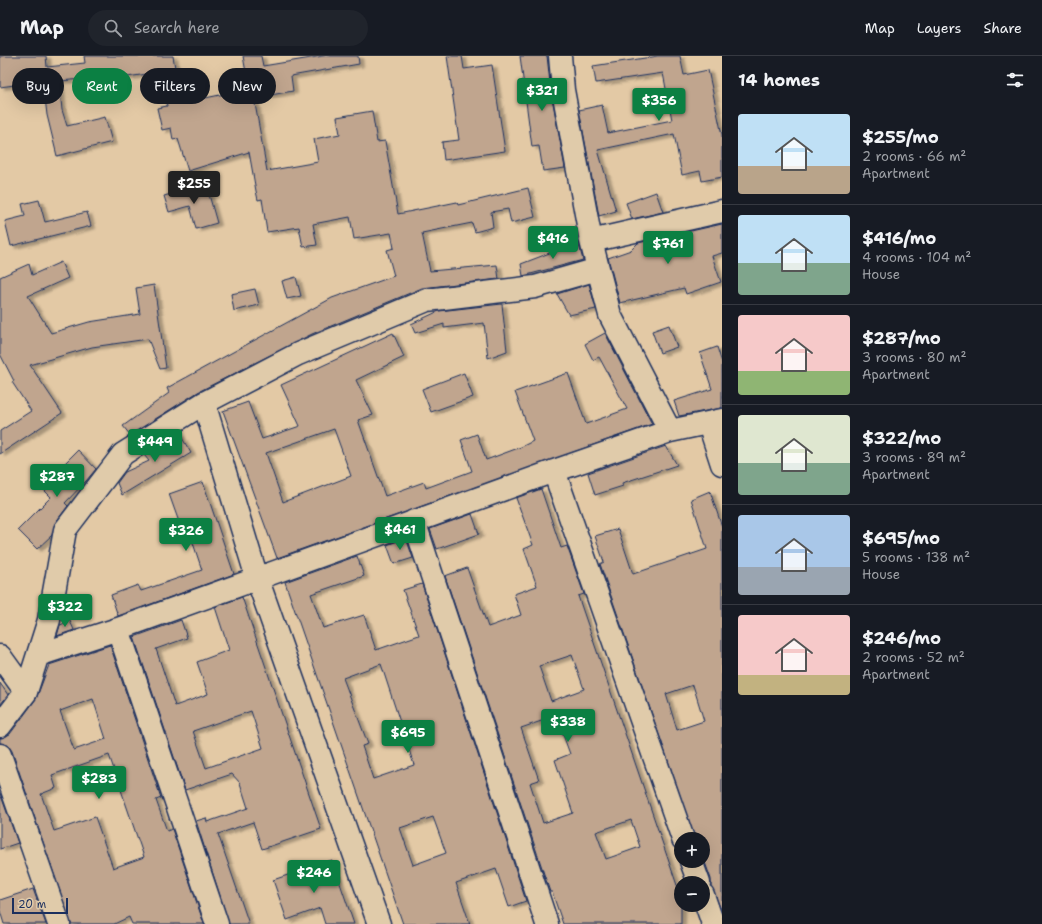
<!DOCTYPE html>
<html lang="en">
<head>
<meta charset="utf-8">
<style>
	:root { --surface:#171b24; --page:#20242c; --text:#f1f3f6; --muted:#9ea1a6; --line:#363941; --accent:#0b8043 }
	body { margin:0; font-family:"Shantell Sans",sans-serif; background:var(--page); color:var(--text); height:100vh; display:flex; flex-direction:column; font-size:15px; white-space:nowrap }
	* { box-sizing:border-box; margin:0 }
	p { font-size:13px; color:var(--muted) }
	.icon { flex:none; width:22px; height:22px; fill:none; stroke:currentColor; stroke-width:2; stroke-linecap:round; stroke-linejoin:round }
	.map { position:relative; flex:1; overflow:hidden }
	.sheet { display:flex; flex-direction:column; background:var(--surface); width:320px }
	.sheet>* { flex:none }
	.guide { position:absolute; left:12px; top:12px; width:380px; height:36px; display:flex; gap:8px }
	.buttons { position:absolute; left:674px; top:776px; display:grid; gap:8px }
	.buttons a { display:grid; place-items:center; width:36px; height:36px; border-radius:50%; background:var(--surface); box-shadow:0 4px 16px #0002; font-size:20px }
	.scale { position:absolute; left:12px; bottom:10px; width:56px; box-sizing:border-box; padding-left:4px; border:2px solid #1b2f5e; border-top:0; font-size:11px; line-height:14px; white-space:nowrap; color:#1b2f5e; -webkit-text-stroke:3px #e0cbaa; paint-order:stroke }
	.price { position:absolute; translate:-50% -34px; padding:0 9px; border-radius:4px; background:var(--accent); color:#fff; font-size:13px; line-height:26px; filter:drop-shadow(0 1px 2px #0008) }
	.price::after { content:''; position:absolute; left:50%; top:24px; width:12px; height:9px; margin-left:-6px; background:inherit; clip-path:polygon(0 0,100% 0,50% 100%) }
	.price.active { background:#222; color:#fff }
	ul { padding:0; list-style:none }
	li { display:flex; align-items:center; gap:12px; height:100px; padding:0 16px }
	li+li { border-top:1px solid var(--line) }
	li span { display:grid; place-items:center; flex:none; width:112px; height:80px; border-radius:4px; color:#555 }
	li>.icon { margin-inline-start:auto }
	span .icon { width:48px; height:48px; fill:#fffc; stroke-width:1 }
	li b { font-size:17px }
	h2 { display:flex; justify-content:space-between; align-items:center; height:48px; padding:0 16px; font-size:17px }
	.chip { padding:0 14px; border-radius:18px; background:var(--surface); box-shadow:0 4px 16px #0002; font-size:14px; line-height:36px }
	.chip.active { background:var(--accent); color:#fff }
	header { display:flex; align-items:center; gap:24px; box-sizing:border-box; height:56px; padding:0 20px; background:var(--surface); border-bottom:1px solid var(--line) }
	header strong { font-size:19px }
	nav { display:flex; gap:22px; margin-inline-start:auto; font-size:14px }
	.search { width:280px; height:36px; background:var(--page); display:flex; align-items:center; gap:10px; box-sizing:border-box; padding:0 14px; border-radius:22px; color:var(--muted); font-size:15px }
	main { display:flex; flex:1; min-height:0 }
	.map>svg:first-child { display:block }
	.building { fill:#c0a58e; stroke:#1b2f5e; fill-rule:evenodd; filter:url(#shadow) }
	.lines { fill:none; stroke-linecap:round; stroke-linejoin:round }
	.minor-casing { stroke:#1b2f5e; stroke-width:25 }
	.minor { stroke:#e0cbaa; stroke-width:22 }
</style>
</head>
<body>
<header>
<strong>Map</strong>
<div class="search"><svg class="icon" aria-label="search" viewBox="0 0 24 24"><circle cx="10" cy="10" r="6"/><path d="M15 15l6 6"/></svg>Search here</div>
<nav><a>Map</a><a>Layers</a><a>Share</a></nav>
</header>
<main>
<div class="map">
<svg width="722" height="868" viewBox="0 0 722 868">
	<defs>
		<filter id="shadow"><feDropShadow dx="4.5" dy="2.5" stdDeviation="1" flood-color="#0004"/></filter>
	</defs>
	<rect width="100%" height="100%" fill="#e3c9a5"/>
	<filter id="ink" filterUnits="userSpaceOnUse"><feTurbulence type="fractalNoise" baseFrequency=".025" numOctaves="2"/><feDisplacementMap in="SourceGraphic" scale="8" xChannelSelector="R" yChannelSelector="G"/><feConvolveMatrix kernelMatrix="1 2 1 2 8 2 1 2 1" color-interpolation-filters="sRGB"/></filter>
	<g filter="url(#ink)">
		<!-- building -->
		<path class="building" d="M 0,0 L 46,0 L 47,11 L 85,7 L 84,0 L 173,0 L 181,47 L 249,33 L 243,0 L 261,0 L 263,10 L 323,0 L 358,0 L 359,8 L 291,20 L 293,35 L 254,42 L 267,115 L 318,106 L 314,83 L 340,78 L 337,61 L 372,55 L 377,86 L 385,85 L 398,158 L 457,146 L 458,149 L 528,132 L 535,161 L 511,167 L 508,153 L 491,156 L 493,171 L 475,176 L 472,167 L 422,177 L 430,215 L 497,209 L 499,223 L 422,232 L 312,278 L 198,336 L 130,379 L 123,370 L 169,337 L 167,332 L 332,242 L 394,220 L 387,194 L 394,192 L 391,177 L 354,183 L 350,161 L 313,168 L 317,189 L 303,191 L 299,171 L 267,176 L 262,143 L 258,144 L 256,135 L 249,96 L 188,115 L 178,83 L 173,84 L 171,72 L 162,74 L 157,52 L 167,50 L 161,16 L 120,22 L 120,20 L 59,25 L 62,54 L 67,70 L 105,61 L 112,86 L 57,100 L 47,59 L 43,25 L 0,31 Z
			M 447,0 L 462,0 L 464,13 L 492,9 L 505,95 L 444,104 L 442,86 L 459,84 Z
			M 520,0 L 547,0 L 551,36 L 565,112 L 543,115 L 539,90 L 532,91 Z
			M 658,0 L 680,0 L 684,19 L 708,14 L 722,79 L 722,121 L 702,125 L 700,115 L 682,119 L 674,78 L 598,94 L 616,155 L 599,160 L 579,54 L 602,49 L 608,77 L 672,64 L 663,17 L 596,27 L 593,10 Z
			M 206,128 L 217,167 L 196,173 L 190,150 L 169,156 L 164,140 Z
			M 656,136 L 663,156 L 632,163 L 626,147 Z
			M 39,144 L 45,166 L 87,156 L 91,170 L 11,190 L 5,165 L 25,160 L 22,148 Z
			M 722,168 L 722,197 L 712,200 L 721,226 L 686,238 L 684,232 L 620,247 L 608,202 L 631,194 L 638,187 Z
			M 578,186 L 583,204 L 523,220 L 521,208 Z
			M 61,206 L 68,222 L 28,240 L 51,277 L 89,266 L 140,258 L 136,232 L 154,229 L 166,312 L 160,313 L 148,283 L 92,291 L 30,309 L 62,357 L 0,398 L 0,375 L 31,355 L 12,326 L 14,325 L 0,298 L 0,221 L 29,208 L 32,219 Z
			M 296,221 L 301,240 L 287,243 L 282,225 Z
			M 589,228 L 596,253 L 569,259 L 557,238 Z
			M 255,233 L 259,249 L 234,255 L 231,238 Z
			M 502,248 L 507,295 L 488,302 L 484,267 L 444,272 L 444,268 L 415,277 L 411,268 L 439,255 Z
			M 669,269 L 677,291 L 660,297 L 652,275 Z
			M 393,277 L 404,301 L 356,324 L 373,359 L 358,364 L 385,440 L 424,426 L 426,432 L 472,415 L 461,384 L 477,378 L 486,404 L 521,391 L 533,385 L 515,336 L 568,317 L 586,368 L 627,353 L 599,301 L 593,304 L 585,288 L 605,277 L 652,368 L 277,502 L 223,355 L 248,346 L 262,383 L 300,370 L 281,329 ZM 334,373 L 351,420 L 283,446 L 266,397 Z
			M 717,291 L 722,307 L 722,352 L 679,360 L 674,345 L 712,333 L 700,297 Z
			M 464,317 L 473,341 L 431,356 L 422,333 Z
			M 179,377 L 191,397 L 122,439 L 117,427 L 125,416 L 149,405 L 144,399 Z
			M 666,390 L 677,409 L 622,427 L 623,430 L 595,439 L 588,417 Z
			M 78,394 L 96,413 L 86,425 L 65,447 L 68,450 L 55,467 L 52,479 L 37,493 L 18,474 L 51,441 L 41,431 Z
			M 203,426 L 234,518 L 118,560 L 111,539 L 138,529 L 141,535 L 202,514 L 190,478 L 184,480 L 169,438 Z
			M 541,433 L 561,492 L 567,490 L 584,538 L 578,540 L 681,841 L 681,868 L 563,868 L 552,836 L 550,836 L 445,520 L 467,512 L 488,571 L 521,559 L 514,538 L 537,530 L 524,493 L 533,489 L 516,442 ZM 572,599 L 584,633 L 551,645 L 539,610 ZM 556,660 L 570,698 L 555,704 L 573,757 L 543,767 L 530,727 L 539,724 L 521,672 ZM 631,764 L 640,791 L 606,803 L 596,776 Z
			M 710,435 L 722,471 L 722,856 L 711,830 L 711,823 L 703,801 L 703,783 L 695,783 L 600,508 L 604,506 L 595,480 L 618,473 L 633,518 L 707,493 L 691,443 ZM 693,629 L 704,665 L 677,674 L 666,638 Z
			M 472,458 L 479,478 L 437,493 L 430,473 Z
			M 406,482 L 413,502 L 394,508 L 387,489 Z
			M 357,500 L 364,520 L 311,538 L 323,572 L 364,559 L 376,594 L 419,579 L 403,534 L 422,528 L 526,845 L 509,851 L 496,813 L 456,827 L 470,868 L 403,868 L 285,526 ZM 381,608 L 414,709 L 373,723 L 362,690 L 368,688 L 343,622 ZM 433,761 L 446,797 L 413,809 L 400,772 Z
			M 242,541 L 321,773 L 262,793 L 253,766 L 218,778 L 249,868 L 229,868 L 196,765 L 206,762 L 207,766 L 248,752 L 240,727 L 232,718 L 185,734 L 134,581 L 181,564 L 187,582 L 156,593 L 175,650 L 208,638 L 197,606 L 229,594 L 215,551 ZM 251,655 L 263,692 L 206,712 L 193,675 Z
			M 70,565 L 74,574 L 57,580 L 60,569 Z
			M 110,589 L 161,742 L 156,744 L 167,775 L 172,773 L 204,868 L 132,868 L 129,861 L 114,868 L 71,868 L 12,695 L 8,689 L 0,687 L 0,682 L 10,678 L 36,643 L 49,609 ZM 93,643 L 106,683 L 74,694 L 60,655 ZM 109,699 L 144,801 L 113,812 L 95,761 L 54,775 L 41,738 L 56,732 L 52,719 Z
			M 0,627 L 8,639 L 0,649 Z
			M 0,737 L 18,787 L 0,793 Z
			M 332,804 L 354,868 L 325,868 L 320,852 L 287,864 L 273,824 Z
			M 33,833 L 46,868 L 4,868 L 0,855 L 0,844 Z"/>
		<g class="lines">
			<defs>
				<path id="minor" d="M 560,0 L 563,34 L 591,185 L 610,259 L 670,375
					M 591,185 L 722,155
					M 204,347 L 257,522 L 379,868
					M 709,368 L 722,408
					M 554,415 L 683,783
					M 414,465 L 547,868
					M 118,573 L 217,868
					M 38,599 L 118,573 L 554,415 L 670,375 L 722,364
					M 0,600 L 26,636
					M 0,670 L 26,636 L 49,564 L 65,474 L 123,398 L 204,347 L 298,298 L 427,244 L 535,231 L 598,213
					M 0,699 L 59,868
					M 691,805 L 699,827
					M 703,839 L 713,868"/>
			</defs>
			<!-- minor casing -->
			<use href="#minor" class="minor-casing"/>
			<!-- minor -->
			<use href="#minor" class="minor"/>
		</g>
	</g>
</svg>
<div class="buttons">
<a>+</a>
<a>−</a>
</div>
<div class="scale">20 m</div>
<b class="price" style="left:542px;top:56px">$321</b>
<b class="price" style="left:659px;top:66px">$356</b>
<b class="price active" style="left:194px;top:149px">$255</b>
<b class="price" style="left:553px;top:204px">$416</b>
<b class="price" style="left:668px;top:209px">$761</b>
<b class="price" style="left:155px;top:407px">$449</b>
<b class="price" style="left:57px;top:442px">$287</b>
<b class="price" style="left:400px;top:495px">$461</b>
<b class="price" style="left:186px;top:496px">$326</b>
<b class="price" style="left:65px;top:572px">$322</b>
<b class="price" style="left:568px;top:687px">$338</b>
<b class="price" style="left:408px;top:698px">$695</b>
<b class="price" style="left:99px;top:744px">$283</b>
<b class="price" style="left:314px;top:838px">$246</b>
<div class="guide">
<a class="chip">Buy</a>
<a class="chip active">Rent</a>
<a class="chip">Filters</a>
<a class="chip">New</a>
</div>
</div>
<section class="sheet">
<h2>14 homes<svg class="icon" aria-label="filters" viewBox="0 0 24 24"><path d="M4 7h16M4 17h16"/><circle cx="9" cy="7" r="2"/><circle cx="15" cy="17" r="2"/></svg></h2>
<ul>
<li><span style="background:linear-gradient(#bfe0f5 65%,#b9a48a 0)"><svg class="icon" aria-label="home" viewBox="0 0 24 24"><path d="M3 11l9-7 9 7M6 9v11h12V9"/></svg></span><div><b>$255/mo</b><p>2 rooms · 66 m²</p><p>Apartment</p></div></li>
<li><span style="background:linear-gradient(#bfe0f5 60%,#7fa58c 0)"><svg class="icon" aria-label="home" viewBox="0 0 24 24"><path d="M3 11l9-7 9 7M6 9v11h12V9"/></svg></span><div><b>$416/mo</b><p>4 rooms · 104 m²</p><p>House</p></div></li>
<li><span style="background:linear-gradient(#f6c9c9 70%,#8fb573 0)"><svg class="icon" aria-label="home" viewBox="0 0 24 24"><path d="M3 11l9-7 9 7M6 9v11h12V9"/></svg></span><div><b>$287/mo</b><p>3 rooms · 80 m²</p><p>Apartment</p></div></li>
<li><span style="background:linear-gradient(#dfe7d0 60%,#7fa58c 0)"><svg class="icon" aria-label="home" viewBox="0 0 24 24"><path d="M3 11l9-7 9 7M6 9v11h12V9"/></svg></span><div><b>$322/mo</b><p>3 rooms · 89 m²</p><p>Apartment</p></div></li>
<li><span style="background:linear-gradient(#a9c7e8 65%,#9aa5b1 0)"><svg class="icon" aria-label="home" viewBox="0 0 24 24"><path d="M3 11l9-7 9 7M6 9v11h12V9"/></svg></span><div><b>$695/mo</b><p>5 rooms · 138 m²</p><p>House</p></div></li>
<li><span style="background:linear-gradient(#f6c9c9 75%,#c2b280 0)"><svg class="icon" aria-label="home" viewBox="0 0 24 24"><path d="M3 11l9-7 9 7M6 9v11h12V9"/></svg></span><div><b>$246/mo</b><p>2 rooms · 52 m²</p><p>Apartment</p></div></li>
</ul>
</section>
</main>
</body>
</html>
